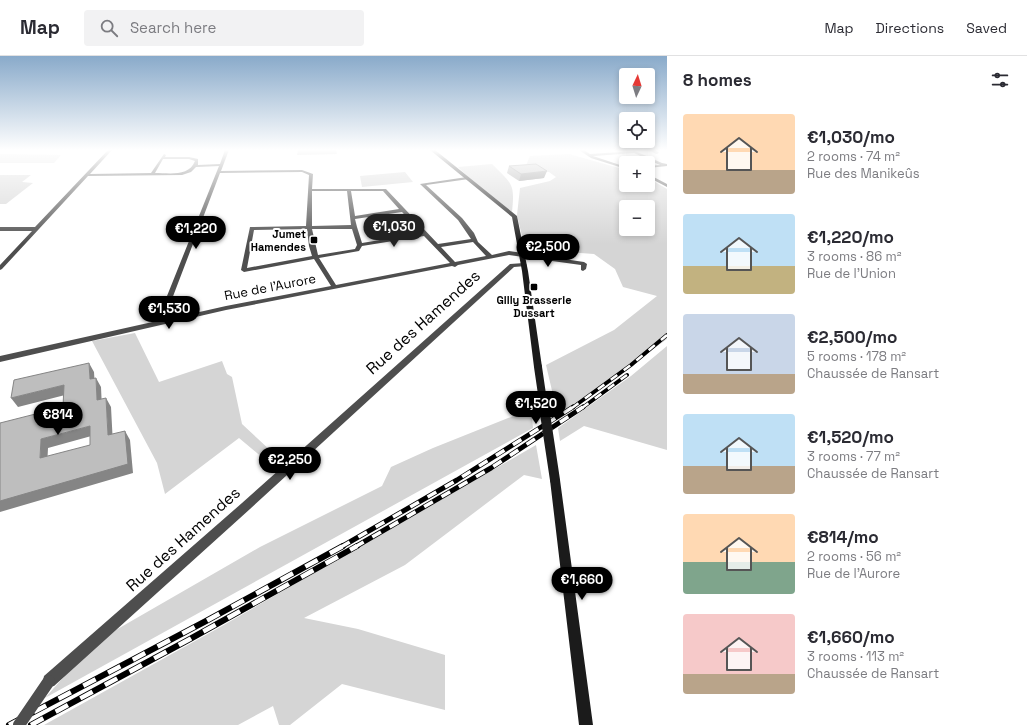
<!DOCTYPE html>
<html lang="en">
<head>
<meta charset="utf-8">
<style>
	:root { --surface:#fff; --page:#f2f2f3; --text:#2b2b33; --muted:#7c7c81; --line:#e1e1e2; --accent:#000 }
	body { margin:0; font-family:"Space Grotesk",sans-serif; background:var(--page); color:var(--text); height:100vh; display:flex; flex-direction:column; font-size:15px; white-space:nowrap }
	* { box-sizing:border-box; margin:0 }
	p { font-size:13px; color:var(--muted) }
	.icon { flex:none; width:22px; height:22px; fill:none; stroke:currentColor; stroke-width:2; stroke-linecap:round; stroke-linejoin:round }
	.map { position:relative; flex:1; overflow:hidden }
	.sheet { display:flex; flex-direction:column; background:var(--surface); width:360px }
	.sheet>* { flex:none }
	.needle { width:26px; rotate:4deg }
	.controls { position:absolute; left:619px; top:12px; display:grid; gap:8px }
	.controls a { display:grid; place-items:center; width:36px; height:36px; border-radius:4px; background:var(--surface); box-shadow:0 2px 6px #0003; font-size:20px }
	.price { position:absolute; translate:-50% -34px; padding:0 9px; border-radius:14px; background:var(--accent); color:#fff; font-size:13px; line-height:26px; filter:drop-shadow(0 1px 2px #0008) }
	.price::after { content:''; position:absolute; left:50%; top:24px; width:12px; height:9px; margin-left:-6px; background:inherit; clip-path:polygon(0 0,100% 0,50% 100%) }
	.price.selected { background:#222; color:#fff }
	ul { padding:0; list-style:none }
	li { display:flex; align-items:center; gap:12px; height:100px; padding:0 16px }
	li span { display:grid; place-items:center; flex:none; width:112px; height:80px; border-radius:4px; color:#555 }
	li>.icon { margin-inline-start:auto }
	span .icon { width:48px; height:48px; fill:#fffc; stroke-width:1 }
	li b { font-size:17px }
	h2 { display:flex; justify-content:space-between; align-items:center; height:48px; padding:0 16px; font-size:17px }
	header { display:flex; align-items:center; gap:24px; box-sizing:border-box; height:56px; padding:0 20px; background:var(--surface); border-bottom:1px solid var(--line) }
	header strong { font-size:19px }
	nav { display:flex; gap:22px; margin-inline-start:auto; font-size:14px }
	.search { width:280px; height:36px; background:var(--page); display:flex; align-items:center; gap:10px; box-sizing:border-box; padding:0 14px; border-radius:4px; color:var(--muted); font-size:15px }
	main { display:flex; flex:1; min-height:0 }
	.map>svg:first-child { display:block }
	.green { fill:#d5d5d5; fill-rule:evenodd }
	.water { fill:#9c9c9c }
	.lines { fill:none; stroke-linecap:round; stroke-linejoin:round }
	.minor { fill:#4e4e4e; fill-rule:evenodd }
	.secondary { fill:#1b1b1b; fill-rule:evenodd }
	.rail-far2-casing { stroke:#000; stroke-width:4 }
	.rail-far1-casing { stroke:#000; stroke-width:5 }
	.rail-casing { stroke:#000; stroke-width:6 }
	.rail-far2 { stroke:#fff; stroke-width:2.5; stroke-dasharray:8; stroke-linecap:butt }
	.rail-far1 { stroke:#fff; stroke-width:3.5; stroke-dasharray:10; stroke-linecap:butt }
	.rail { stroke:#fff; stroke-width:4.5; stroke-dasharray:14; stroke-linecap:butt }
	.minor-bridge { stroke:#4e4e4e; stroke-width:12 }
	.secondary-bridge-far1 { stroke:#1b1b1b; stroke-width:8 }
	.secondary-bridge { stroke:#1b1b1b; stroke-width:10 }
	.wall { fill:#a3a3a3 }
	.shaded-wall { fill:#858585 }
	.building { fill:#bebebe; stroke:#858585; fill-rule:evenodd }
	.poi-dot { fill:#000; stroke:#fff; stroke-width:1.5 }
	.labels { text-anchor:middle; dominant-baseline:central; stroke-width:4; stroke-linejoin:round; paint-order:stroke }
	.far-poi-label { font-size:11px; font-weight:bold; fill:#000; stroke:#fff; text-anchor:end }
	.street-label { font-size:13px; fill:#000; stroke:#fff }
	.near-street-label { font-size:16px; fill:#000; stroke:#fff }
</style>
</head>
<body>
<header>
<strong>Map</strong>
<div class="search"><svg class="icon" aria-label="search" viewBox="0 0 24 24"><circle cx="10" cy="10" r="6"/><path d="M15 15l6 6"/></svg>Search here</div>
<nav><a>Map</a><a>Directions</a><a>Saved</a></nav>
</header>
<main>
<div class="map">
<svg width="667" height="669" viewBox="0 0 667 669">
	<rect width="100%" height="100%" fill="#fff"/>
	<!-- green -->
	<path class="green" d="M 0,98 L 61,99 L 54,107 L 0,107 Z
		M 569,98 L 626,114 L 626,129 L 648,129 L 648,122 L 667,133 L 667,283 L 567,355 L 557,356 L 546,309 L 614,274 L 657,240 L 623,231 L 615,213 L 594,198 L 525,193 L 517,159 L 520,132 L 550,125 L 556,121 L 549,116 L 526,115 L 525,112 L 530,100 ZM 626,151 L 648,151 L 648,173 L 626,173 Z
		M 492,108 C 512,128 515,127 512,156 L 469,122 L 458,111 Z
		M 405,116 L 413,126 L 362,131 L 360,120 Z
		M 0,119 L 31,119 L 22,126 L 33,127 L 6,148 L 0,148 Z
		M 135,277 L 159,326 L 222,305 L 227,318 L 232,321 L 242,368 L 284,407 L 276,413 L 239,382 L 165,438 L 157,407 L 92,285 Z
		M 667,290 L 667,394 L 584,370 L 560,385 L 558,372 L 631,320 Z
		M 531,353 L 533,372 L 45,642 L 95,586 L 260,491 L 382,430 L 391,411 L 433,392 Z
		M 536,389 L 542,423 L 524,419 L 405,509 L 304,562 L 358,573 L 445,599 L 445,654 L 342,628 L 290,669 L 279,669 L 273,650 L 238,669 L 44,669 L 222,570 Z"/>
	<!-- water -->
	<path class="water" d="M 298,94 L 336,94 L 337,98 L 297,99 Z"/>
	<g class="lines">
		<!-- minor -->
		<path class="minor" d="M 108,94 L 112,94 L 90,118 L 151,117 L 164,98 L 166,99 L 165,101 L 189,101 L 198,103 L 198,109 L 220,108 L 225,94 L 229,94 L 221,115 L 302,114 L 313,118 L 312,133 L 386,133 L 438,188 L 471,183 L 458,164 L 420,128 L 467,121 L 469,122 L 469,123 L 426,129 L 462,162 L 474,177 L 478,186 L 492,199 L 509,195 L 584,206 L 587,208 L 586,213 L 583,215 L 581,214 L 581,209 L 509,199 L 458,209 L 455,211 L 452,210 L 226,254 L 0,306 L 0,300 L 157,265 L 219,110 L 196,111 L 191,116 L 182,119 L 88,120 L 2,213 L 0,214 L 0,209 L 32,175 L 0,175 L 0,171 L 35,171 ZM 163,103 L 189,103 L 195,105 C 189,121 169,117 155,117 ZM 302,116 L 309,119 L 306,170 L 250,171 L 241,214 L 244,216 L 314,203 L 331,230 L 226,250 L 164,264 L 220,117 ZM 312,135 L 347,135 L 351,169 L 312,170 ZM 351,135 L 383,135 L 399,153 L 355,160 ZM 402,156 L 422,177 L 362,187 L 357,171 L 355,163 ZM 307,173 L 309,190 L 312,200 L 247,212 L 254,174 ZM 312,173 L 352,173 L 357,189 L 355,193 L 318,199 ZM 424,180 L 450,207 L 336,229 L 319,202 L 359,195 L 362,190 ZM 473,186 L 486,200 L 455,206 L 441,191 Z
			M 579,94 L 584,94 L 590,98 L 635,95 L 662,107 L 667,108 L 667,110 L 648,112 L 648,110 L 660,109 L 634,97 L 593,100 L 626,111 L 626,113 L 591,102 Z
			M 650,94 L 655,94 L 659,97 L 656,98 Z
			M 648,118 L 667,128 L 667,131 L 648,121 Z
			M 524,207 L 527,209 L 526,210 L 514,211 L 250,453 L 54,630 L 49,631 L 44,630 L 43,625 L 44,620 L 242,447 L 510,208 Z"/>
		<!-- secondary -->
		<path class="secondary" d="M 430,94 L 435,94 L 517,160 L 528,215 L 542,311 L 541,313 L 538,314 L 534,311 L 522,215 L 512,161 Z
			M 555,420 L 558,421 L 560,424 L 593,669 L 579,669 L 550,424 L 552,421 Z"/>
		<defs>
			<path id="rail-far2" d="M 572,352 L 631,309 L 667,279
				M 582,352 L 627,319"/>
			<path id="rail-far1" d="M 341,491 L 457,424 L 573,351
				M 355,491 L 491,412 L 583,351"/>
			<path id="rail" d="M 9,669 L 206,565 L 343,490
				M 31,669 L 190,583 L 357,490"/>
		</defs>
		<!-- rail-far2 casing -->
		<use href="#rail-far2" class="rail-far2-casing"/>
		<!-- rail-far1 casing -->
		<use href="#rail-far1" class="rail-far1-casing"/>
		<!-- rail casing -->
		<use href="#rail" class="rail-casing"/>
		<!-- rail-far2 -->
		<use href="#rail-far2" class="rail-far2"/>
		<!-- rail-far1 -->
		<use href="#rail-far1" class="rail-far1"/>
		<!-- rail -->
		<use href="#rail" class="rail"/>
		<!-- minor-bridge -->
		<path class="minor-bridge" d="M 19,669 L 49,625"/>
		<!-- secondary-bridge-far1 -->
		<path class="secondary-bridge-far1" d="M 538,311 L 544,352"/>
		<!-- secondary-bridge -->
		<path class="secondary-bridge" d="M 544,351 L 555,424"/>
	</g>
	<!-- wall -->
	<path class="wall" d="M 509,110 L 544,122 L 519,125 L 507,117 Z"/>
	<!-- shaded-wall -->
	<path class="shaded-wall" d="M 547,115 L 544,122 L 519,125 L 521,118 Z
		M 89,307 L 94,316 L 95,332 L 90,323 Z
		M 96,322 L 101,331 L 102,353 L 97,344 Z
		M 64,329 L 69,338 L 18,351 L 11,342 Z
		M 106,342 L 111,351 L 113,389 L 108,379 Z
		M 90,370 L 95,379 L 48,392 L 47,411 L 40,402 L 41,383 Z
		M 125,375 L 130,384 L 133,417 L 0,456 L 0,445 Z"/>
	<!-- building -->
	<path class="building" d="M 536,108 L 547,115 L 521,118 L 509,110 Z
		M 89,307 L 90,323 L 96,322 L 97,344 L 106,342 L 108,379 L 125,375 L 128,408 L 0,445 L 0,367 L 63,351 L 64,329 L 11,342 L 14,324 ZM 90,370 L 90,389 L 40,402 L 41,383 Z"/>
	<!-- sky -->
	<linearGradient id="sky" x2="0" y2="1"><stop stop-color="#89aaca"/><stop offset="0.5" stop-color="#fff"/><stop offset="1" stop-color="#fff" stop-opacity="0"/></linearGradient>
	<rect width="667" height="188" fill="url(#sky)"/>
	<!-- markers -->
	<g class="poi-dot">
		<rect x="310" y="180" width="8" height="8" rx="2"/>
		<rect x="530" y="227" width="8" height="8" rx="2"/>
	</g>
	<g class="labels">
		<!-- far-poi labels -->
		<g class="far-poi-label">
			<text x="306" y="178">Jumet<tspan x="306" dy="13">Hamendes</tspan></text>
			<text x="534" y="244" text-anchor="middle">Gilly Brasserie<tspan x="534" dy="13">Dussart</tspan></text>
		</g>
		<!-- street labels -->
		<g class="street-label">
			<text transform="translate(270 231) rotate(-11)">Rue de l'Aurore</text>
		</g>
		<!-- near-street labels -->
		<g class="near-street-label">
			<text transform="translate(423 266) rotate(-42)">Rue des Hamendes</text>
			<text transform="translate(183 483) rotate(-42)">Rue des Hamendes</text>
		</g>
	</g>
</svg>
<div class="controls">
<a><svg class="needle" viewBox="-14 -14 28 28"><path d="M0-13l5 13h-10z" fill="#e53935"/><path d="M0 13l5-13h-10z" fill="#7c7c81"/></svg></a>
<a><svg class="icon" aria-label="locate" viewBox="0 0 24 24"><circle cx="12" cy="12" r="6"/><path d="M12 2v4M12 18v4M2 12h4M18 12h4"/></svg></a>
<a>+</a>
<a>−</a>
</div>
<b class="price selected" style="left:394px;top:192px">€1,030</b>
<b class="price" style="left:196px;top:194px">€1,220</b>
<b class="price" style="left:548px;top:212px">€2,500</b>
<b class="price" style="left:169px;top:274px">€1,530</b>
<b class="price" style="left:536px;top:369px">€1,520</b>
<b class="price" style="left:58px;top:380px">€814</b>
<b class="price" style="left:290px;top:425px">€2,250</b>
<b class="price" style="left:582px;top:545px">€1,660</b>
</div>
<section class="sheet">
<h2>8 homes<svg class="icon" aria-label="filters" viewBox="0 0 24 24"><path d="M4 7h16M4 17h16"/><circle cx="9" cy="7" r="2"/><circle cx="15" cy="17" r="2"/></svg></h2>
<ul>
<li><span style="background:linear-gradient(#ffd9b3 70%,#b9a48a 0)"><svg class="icon" aria-label="home" viewBox="0 0 24 24"><path d="M3 11l9-7 9 7M6 9v11h12V9"/></svg></span><div><b>€1,030/mo</b><p>2 rooms · 74 m²</p><p>Rue des Manikeûs</p></div></li>
<li><span style="background:linear-gradient(#bfe0f5 65%,#c2b280 0)"><svg class="icon" aria-label="home" viewBox="0 0 24 24"><path d="M3 11l9-7 9 7M6 9v11h12V9"/></svg></span><div><b>€1,220/mo</b><p>3 rooms · 86 m²</p><p>Rue de l'Union</p></div></li>
<li><span style="background:linear-gradient(#c9d6e8 75%,#b9a48a 0)"><svg class="icon" aria-label="home" viewBox="0 0 24 24"><path d="M3 11l9-7 9 7M6 9v11h12V9"/></svg></span><div><b>€2,500/mo</b><p>5 rooms · 178 m²</p><p>Chaussée de Ransart</p></div></li>
<li><span style="background:linear-gradient(#bfe0f5 65%,#b9a48a 0)"><svg class="icon" aria-label="home" viewBox="0 0 24 24"><path d="M3 11l9-7 9 7M6 9v11h12V9"/></svg></span><div><b>€1,520/mo</b><p>3 rooms · 77 m²</p><p>Chaussée de Ransart</p></div></li>
<li><span style="background:linear-gradient(#ffd9b3 60%,#7fa58c 0)"><svg class="icon" aria-label="home" viewBox="0 0 24 24"><path d="M3 11l9-7 9 7M6 9v11h12V9"/></svg></span><div><b>€814/mo</b><p>2 rooms · 56 m²</p><p>Rue de l'Aurore</p></div></li>
<li><span style="background:linear-gradient(#f6c9c9 75%,#b9a48a 0)"><svg class="icon" aria-label="home" viewBox="0 0 24 24"><path d="M3 11l9-7 9 7M6 9v11h12V9"/></svg></span><div><b>€1,660/mo</b><p>3 rooms · 113 m²</p><p>Chaussée de Ransart</p></div></li>
</ul>
</section>
</main>
</body>
</html>
